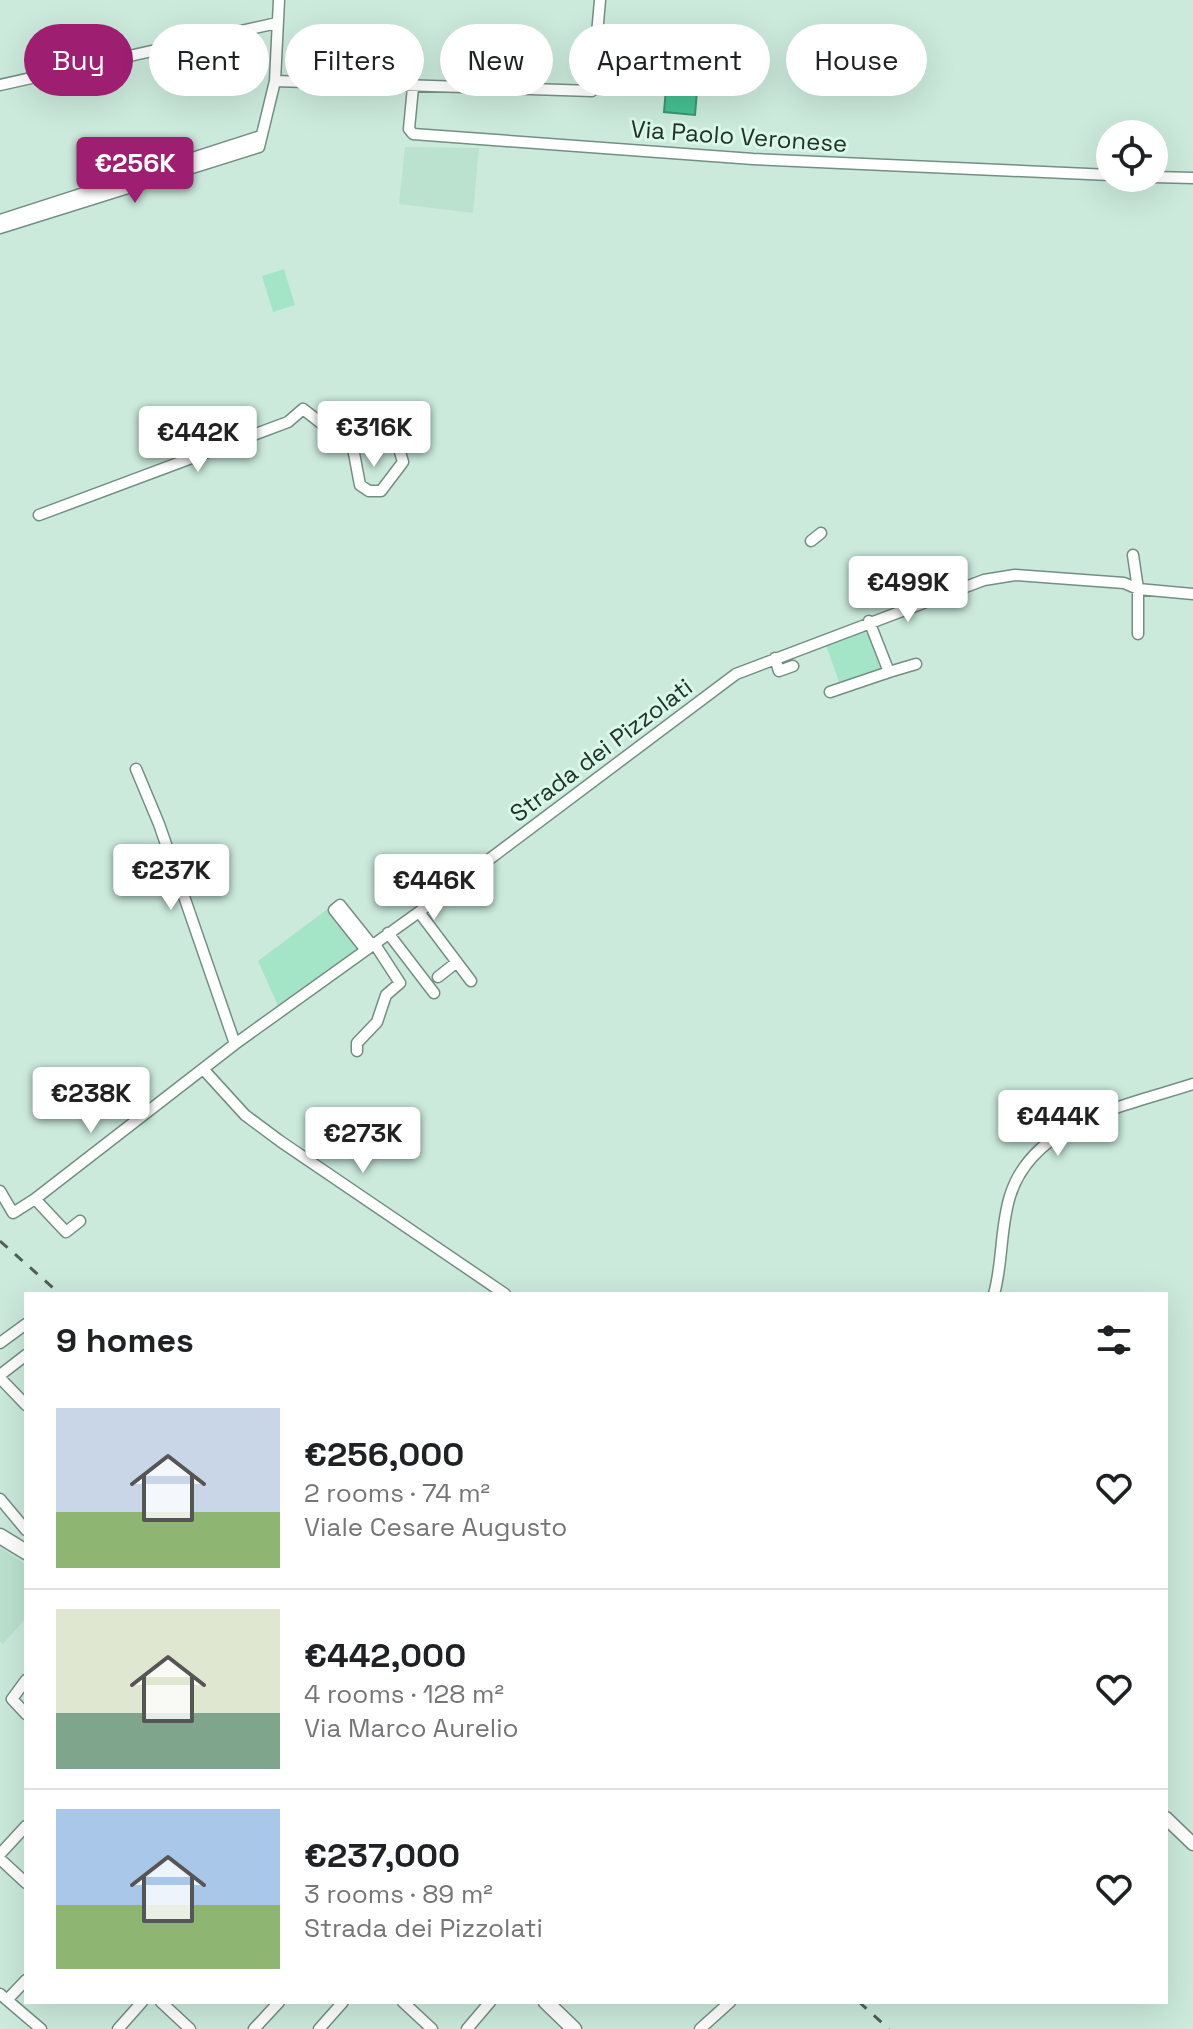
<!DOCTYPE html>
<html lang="en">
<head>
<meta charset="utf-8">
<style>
	:root { --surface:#fff; --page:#f6f6f6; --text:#202124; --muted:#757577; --line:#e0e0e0; --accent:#9e1e71 }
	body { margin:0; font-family:"Space Grotesk",sans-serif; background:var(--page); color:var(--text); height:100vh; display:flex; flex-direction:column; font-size:30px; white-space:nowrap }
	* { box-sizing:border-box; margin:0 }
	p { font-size:26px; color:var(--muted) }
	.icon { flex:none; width:44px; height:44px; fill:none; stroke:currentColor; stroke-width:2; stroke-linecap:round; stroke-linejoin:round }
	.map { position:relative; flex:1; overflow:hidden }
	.details { position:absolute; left:24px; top:1292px; width:1144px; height:712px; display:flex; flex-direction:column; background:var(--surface); border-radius:0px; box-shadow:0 8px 32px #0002 }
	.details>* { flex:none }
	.banner { position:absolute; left:24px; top:24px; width:1146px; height:72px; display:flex; gap:16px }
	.buttons { position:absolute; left:1096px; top:120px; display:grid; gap:16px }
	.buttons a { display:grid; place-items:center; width:72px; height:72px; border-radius:50%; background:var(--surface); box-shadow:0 8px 32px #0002; font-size:40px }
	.price { position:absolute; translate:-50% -68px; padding:0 18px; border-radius:8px; background:#fff; color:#222; font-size:26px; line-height:52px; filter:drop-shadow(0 2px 4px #0008) }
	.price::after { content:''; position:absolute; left:50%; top:48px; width:24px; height:18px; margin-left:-12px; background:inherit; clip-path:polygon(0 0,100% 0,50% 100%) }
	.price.on { background:var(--accent); color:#fff }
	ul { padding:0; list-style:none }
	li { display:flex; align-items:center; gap:24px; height:200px; padding:0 32px }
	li+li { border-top:2px solid var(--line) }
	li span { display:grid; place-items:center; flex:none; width:224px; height:160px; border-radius:0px; color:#555 }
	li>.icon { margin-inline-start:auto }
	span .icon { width:96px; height:96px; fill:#fffc; stroke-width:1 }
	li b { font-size:34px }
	h2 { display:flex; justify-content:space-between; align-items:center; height:96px; padding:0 32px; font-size:34px }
	.tag { padding:0 28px; border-radius:36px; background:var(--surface); box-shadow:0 8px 32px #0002; font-size:28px; line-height:72px }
	.tag.on { background:var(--accent); color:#fff }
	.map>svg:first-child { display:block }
	.built { fill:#bbe2cf }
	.green { fill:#a4e5c8 }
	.water { fill:#45c093; stroke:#3b9574; stroke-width:2 }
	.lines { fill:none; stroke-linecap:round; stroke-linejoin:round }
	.minor-casing { stroke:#738f82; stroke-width:13 }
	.tertiary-casing { stroke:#738f82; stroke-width:15 }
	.secondary-casing { stroke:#738f82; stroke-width:17 }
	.minor { stroke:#fff; stroke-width:10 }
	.tertiary { stroke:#fff; stroke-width:12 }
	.secondary { stroke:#fff; stroke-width:14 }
	.rail { stroke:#4f5f57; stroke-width:3; stroke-dasharray:10 10; stroke-linecap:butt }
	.labels { text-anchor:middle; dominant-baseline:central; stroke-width:6; stroke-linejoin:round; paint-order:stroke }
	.street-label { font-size:24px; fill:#24302a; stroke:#d8f8e9 }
</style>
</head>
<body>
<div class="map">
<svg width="1193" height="2029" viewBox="0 0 1193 2029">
	<rect width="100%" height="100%" fill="#cbeadc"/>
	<!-- built -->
	<path class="built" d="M 405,147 L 479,148 L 473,213 L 399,204 Z
		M 0,1547 L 26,1565 L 26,1618 L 3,1644 L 0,1641 Z"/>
	<!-- green -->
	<path class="green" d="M 284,269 L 295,305 L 273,312 L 262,276 Z
		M 864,631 L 870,638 L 881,669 L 840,685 L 826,645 Z
		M 329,908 L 360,947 L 279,1008 L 258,961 Z"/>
	<!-- water -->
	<path class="water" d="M 666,88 L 697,91 L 695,115 L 664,112 Z"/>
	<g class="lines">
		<defs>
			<path id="minor" d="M 275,81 L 592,91 L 600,0
				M 0,85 L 277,23
				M 413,87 L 409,129 L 413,134 L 753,159 L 1110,175
				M 1154,177 L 1193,178
				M 0,220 L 261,136
				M 0,228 L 259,147 L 275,81 L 279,0
				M 391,441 L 398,445 L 403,462 L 381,491 L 369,491 L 360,485 L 353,448 Z
				M 39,515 L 288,422 L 303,409 L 353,448
				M 811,541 L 821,533
				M 1133,555 L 1138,589 L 1138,634
				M 775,658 L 779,671 L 793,666
				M 889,672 L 916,664
				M 830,692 L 889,672 L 869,621
				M 136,769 L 159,824 L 235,1044
				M 419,912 L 471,981
				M 388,933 L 434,993
				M 365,949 L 334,910 L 340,905 L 372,945
				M 438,977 L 457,962
				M 357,1051 L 357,1043 L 377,1022 L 386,995 L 400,983 L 374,943
				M 204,1070 L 245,1115 L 280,1141 L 505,1294
				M 0,1191 L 13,1213 L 35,1199 L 235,1044 L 419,912 L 736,674 L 984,580 L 1015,575 L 1124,583 L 1138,589 L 1193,594
				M 35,1199 L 66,1232 L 80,1221
				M 994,1294 C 1003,1262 1000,1228 1010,1196 C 1033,1121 1129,1105 1193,1084
				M 0,1343 L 26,1324
				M 0,1375 L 26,1355
				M 0,1378 L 26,1405
				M 0,1499 L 26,1530
				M 26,1680 L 12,1699 L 26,1714
				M 0,1854 L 26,1826
				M 0,1859 L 26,1883
				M 0,1994 L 41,2029
				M 7,2000 L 26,1980
				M 161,2002 L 190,2029
				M 403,2002 L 432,2029
				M 118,2029 L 142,2002
				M 254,2029 L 279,2002
				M 319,2029 L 343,2002
				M 467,2029 L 490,2002
				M 700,2029 L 730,2002"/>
			<path id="tertiary" d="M 1166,1818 L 1193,1844"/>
			<path id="secondary" d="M 0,1536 L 26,1552
				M 546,2002 L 574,2029"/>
		</defs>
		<!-- minor casing -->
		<use href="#minor" class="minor-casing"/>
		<!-- tertiary casing -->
		<use href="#tertiary" class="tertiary-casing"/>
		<!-- secondary casing -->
		<use href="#secondary" class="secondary-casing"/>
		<!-- minor -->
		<use href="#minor" class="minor"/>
		<!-- tertiary -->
		<use href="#tertiary" class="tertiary"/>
		<!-- secondary -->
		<use href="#secondary" class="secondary"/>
		<!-- rail -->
		<path class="rail" d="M 0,1241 L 60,1294
			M 859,2002 L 889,2029"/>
	</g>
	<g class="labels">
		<!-- street labels -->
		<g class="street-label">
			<text transform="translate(739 136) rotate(4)">Via Paolo Veronese</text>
			<text transform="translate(601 750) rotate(-37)">Strada dei Pizzolati</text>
		</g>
	</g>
</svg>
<div class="buttons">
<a><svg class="icon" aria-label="locate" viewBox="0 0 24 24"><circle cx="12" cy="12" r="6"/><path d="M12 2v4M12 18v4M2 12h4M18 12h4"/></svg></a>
</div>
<b class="price on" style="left:135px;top:205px">€256K</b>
<b class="price" style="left:374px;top:469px">€316K</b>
<b class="price" style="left:198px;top:474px">€442K</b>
<b class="price" style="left:908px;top:624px">€499K</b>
<b class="price" style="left:171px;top:912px">€237K</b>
<b class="price" style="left:434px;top:922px">€446K</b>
<b class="price" style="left:91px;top:1135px">€238K</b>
<b class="price" style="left:1058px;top:1158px">€444K</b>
<b class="price" style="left:363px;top:1175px">€273K</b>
<div class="banner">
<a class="tag on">Buy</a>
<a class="tag">Rent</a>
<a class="tag">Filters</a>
<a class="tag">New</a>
<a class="tag">Apartment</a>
<a class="tag">House</a>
</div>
<section class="details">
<h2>9 homes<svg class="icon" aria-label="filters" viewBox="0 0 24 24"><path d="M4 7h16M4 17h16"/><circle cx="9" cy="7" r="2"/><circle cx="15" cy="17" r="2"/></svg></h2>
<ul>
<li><span style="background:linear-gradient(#c9d6e8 65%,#8fb573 0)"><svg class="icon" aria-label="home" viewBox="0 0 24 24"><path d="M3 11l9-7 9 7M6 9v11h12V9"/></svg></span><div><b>€256,000</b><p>2 rooms · 74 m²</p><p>Viale Cesare Augusto</p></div><svg class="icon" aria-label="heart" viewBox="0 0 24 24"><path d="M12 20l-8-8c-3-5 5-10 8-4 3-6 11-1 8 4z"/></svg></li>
<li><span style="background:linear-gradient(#dfe7d0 65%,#7fa58c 0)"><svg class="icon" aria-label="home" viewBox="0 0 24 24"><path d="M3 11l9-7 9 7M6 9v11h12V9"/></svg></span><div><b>€442,000</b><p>4 rooms · 128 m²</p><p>Via Marco Aurelio</p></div><svg class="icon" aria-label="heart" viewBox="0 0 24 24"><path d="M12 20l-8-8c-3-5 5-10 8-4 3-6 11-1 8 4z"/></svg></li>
<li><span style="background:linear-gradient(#a9c7e8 60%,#8fb573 0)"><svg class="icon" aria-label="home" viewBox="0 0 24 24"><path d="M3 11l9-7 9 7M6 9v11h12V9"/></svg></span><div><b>€237,000</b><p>3 rooms · 89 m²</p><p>Strada dei Pizzolati</p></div><svg class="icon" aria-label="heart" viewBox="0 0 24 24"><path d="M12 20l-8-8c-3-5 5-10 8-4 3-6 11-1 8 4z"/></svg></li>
</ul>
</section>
</div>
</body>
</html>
